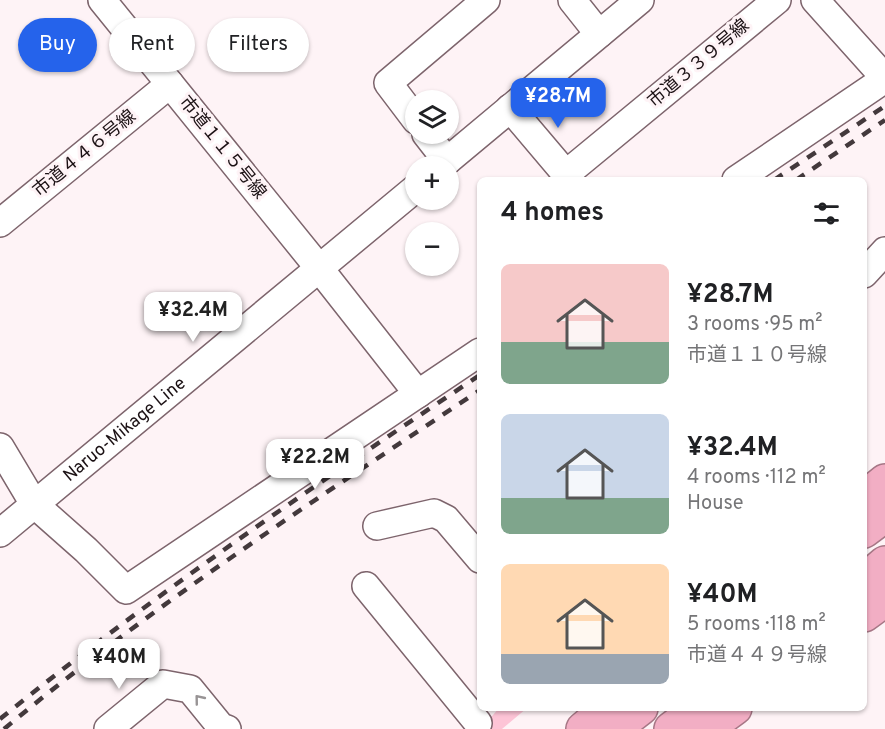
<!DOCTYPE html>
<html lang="en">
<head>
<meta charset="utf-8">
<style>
	:root { --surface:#fff; --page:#f6f6f6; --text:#202124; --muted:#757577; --accent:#2563eb }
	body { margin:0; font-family:Overpass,"Noto Sans JP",sans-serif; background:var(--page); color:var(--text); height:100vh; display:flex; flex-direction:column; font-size:22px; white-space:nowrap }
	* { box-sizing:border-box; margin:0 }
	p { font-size:20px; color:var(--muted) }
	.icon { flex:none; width:33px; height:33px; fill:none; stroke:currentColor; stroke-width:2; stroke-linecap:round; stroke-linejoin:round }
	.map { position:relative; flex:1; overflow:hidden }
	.details { position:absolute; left:477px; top:177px; width:390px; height:534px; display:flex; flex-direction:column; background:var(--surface); border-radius:9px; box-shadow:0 2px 4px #0004 }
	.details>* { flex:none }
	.banner { position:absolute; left:18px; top:18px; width:369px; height:54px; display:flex; gap:12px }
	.tools { position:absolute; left:405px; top:90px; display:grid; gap:12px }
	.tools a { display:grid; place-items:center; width:54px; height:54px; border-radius:50%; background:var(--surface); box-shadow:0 2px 4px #0004; font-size:30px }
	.price { position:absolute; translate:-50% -51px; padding:0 14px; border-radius:12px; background:#fff; color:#222; font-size:20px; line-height:39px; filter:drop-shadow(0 2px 3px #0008) }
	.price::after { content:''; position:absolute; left:50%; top:36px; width:18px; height:14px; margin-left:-9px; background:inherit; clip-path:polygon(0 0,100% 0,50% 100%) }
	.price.active { background:var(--accent); color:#fff }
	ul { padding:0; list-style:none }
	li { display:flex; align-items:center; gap:18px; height:150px; padding:0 24px }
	li span { display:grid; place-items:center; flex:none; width:168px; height:120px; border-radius:9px; color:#555 }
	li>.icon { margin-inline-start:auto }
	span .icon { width:72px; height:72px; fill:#fffc; stroke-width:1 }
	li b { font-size:26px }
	h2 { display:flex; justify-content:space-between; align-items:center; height:72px; padding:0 24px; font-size:26px }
	.pill { padding:0 21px; border-radius:27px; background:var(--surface); box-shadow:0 2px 4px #0004; font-size:21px; line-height:54px }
	.pill.active { background:var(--accent); color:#fff }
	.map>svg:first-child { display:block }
	.green { fill:#fdc4d6 }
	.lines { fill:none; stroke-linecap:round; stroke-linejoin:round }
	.minor-casing { stroke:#7d646c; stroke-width:30 }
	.highway-casing { stroke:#a77786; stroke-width:36 }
	.minor { stroke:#fff; stroke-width:27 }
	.highway { stroke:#f2aec4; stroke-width:33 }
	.rail { stroke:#43393c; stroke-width:4.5; stroke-dasharray:10 10; stroke-linecap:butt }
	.oneway { stroke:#989495 }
	.labels { text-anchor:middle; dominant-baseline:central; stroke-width:6; stroke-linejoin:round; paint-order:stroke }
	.street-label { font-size:18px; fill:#1b1114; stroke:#fef3f6 }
</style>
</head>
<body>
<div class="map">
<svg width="885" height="729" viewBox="0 0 885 729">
	<rect width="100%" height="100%" fill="#fef3f6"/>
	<!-- green -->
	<path class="green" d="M 499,708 L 527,708 L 502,729 L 481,729 Z"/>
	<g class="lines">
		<defs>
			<g id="minor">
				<path d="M 102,0 L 319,268 L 418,394"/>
				<path d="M 572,0 L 599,34"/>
				<path d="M 815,0 L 885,78"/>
				<path d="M 510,108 L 571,180"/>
				<path d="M 416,120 L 388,83 L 486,0"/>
				<path d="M 426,134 L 447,161"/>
				<path d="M 441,166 L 640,0"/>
				<path d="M 566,174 L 777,0"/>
				<path d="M 736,180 L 885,79"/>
				<path d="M 0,223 L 170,84"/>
				<path d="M 864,274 L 885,251"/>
				<path d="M 0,447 L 34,504 L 86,550 L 126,590 L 480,352"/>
				<path d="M 377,526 L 434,513 L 446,519 L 480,559"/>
				<path id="s1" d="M 0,533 L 416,188"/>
				<path d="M 366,586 L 478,723"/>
				<path d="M 108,729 L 163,684 L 190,689 L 221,727 L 227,729"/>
			</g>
			<path id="highway" d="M 864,498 L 885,481
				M 864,531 L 885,515
				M 864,581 L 885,563
				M 864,615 L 885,600
				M 583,729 L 608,708
				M 614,729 L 641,708
				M 671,729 L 699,708
				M 706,729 L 735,708"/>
		</defs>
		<!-- minor casing -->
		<use href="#minor" class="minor-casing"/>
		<!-- highway casing -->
		<use href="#highway" class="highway-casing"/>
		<!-- minor -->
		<use href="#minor" class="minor"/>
		<!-- highway -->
		<use href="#highway" class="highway"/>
		<!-- rail -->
		<path class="rail" d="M 774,180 L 885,106
			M 796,180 L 885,120
			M 0,719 C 153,595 316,484 480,375
			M 4,729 C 154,604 318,498 480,390"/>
	</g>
	<!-- one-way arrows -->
	<defs><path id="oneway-chevron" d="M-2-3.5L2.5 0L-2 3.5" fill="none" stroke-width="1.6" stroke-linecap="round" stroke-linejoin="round" transform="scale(1.5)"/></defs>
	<use class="oneway" href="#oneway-chevron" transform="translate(199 699) rotate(-129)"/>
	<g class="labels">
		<!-- street labels -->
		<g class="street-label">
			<text transform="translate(699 64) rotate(-40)">市道３３９号線</text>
			<text transform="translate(222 148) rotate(51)">市道１１５号線</text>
			<text transform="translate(85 154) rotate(-39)">市道４４６号線</text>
			<text stroke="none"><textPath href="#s1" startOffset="162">Naruo-Mikage Line</textPath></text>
		</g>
	</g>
</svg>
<div class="tools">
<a><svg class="icon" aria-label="layers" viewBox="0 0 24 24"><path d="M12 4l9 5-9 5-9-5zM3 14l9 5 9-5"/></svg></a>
<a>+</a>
<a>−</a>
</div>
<b class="price active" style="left:558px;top:129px">¥28.7M</b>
<b class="price" style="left:193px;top:343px">¥32.4M</b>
<b class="price" style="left:315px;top:490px">¥22.2M</b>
<b class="price" style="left:119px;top:690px">¥40M</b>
<div class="banner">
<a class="pill active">Buy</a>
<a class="pill">Rent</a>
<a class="pill">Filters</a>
</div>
<section class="details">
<h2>4 homes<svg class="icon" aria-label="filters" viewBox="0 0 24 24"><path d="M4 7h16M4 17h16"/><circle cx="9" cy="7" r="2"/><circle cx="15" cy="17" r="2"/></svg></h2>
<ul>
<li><span style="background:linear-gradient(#f6c9c9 65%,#7fa58c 0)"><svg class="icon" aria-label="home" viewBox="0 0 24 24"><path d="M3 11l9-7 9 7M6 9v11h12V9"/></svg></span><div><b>¥28.7M</b><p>3 rooms · 95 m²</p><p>市道１１０号線</p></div></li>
<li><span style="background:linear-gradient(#c9d6e8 70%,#7fa58c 0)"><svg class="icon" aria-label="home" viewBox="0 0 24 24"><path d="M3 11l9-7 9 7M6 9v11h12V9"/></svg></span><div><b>¥32.4M</b><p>4 rooms · 112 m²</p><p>House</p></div></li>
<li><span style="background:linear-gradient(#ffd9b3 75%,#9aa5b1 0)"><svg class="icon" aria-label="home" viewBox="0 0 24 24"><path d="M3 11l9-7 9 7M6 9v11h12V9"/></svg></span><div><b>¥40M</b><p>5 rooms · 118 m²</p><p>市道４４９号線</p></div></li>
</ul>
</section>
</div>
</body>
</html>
